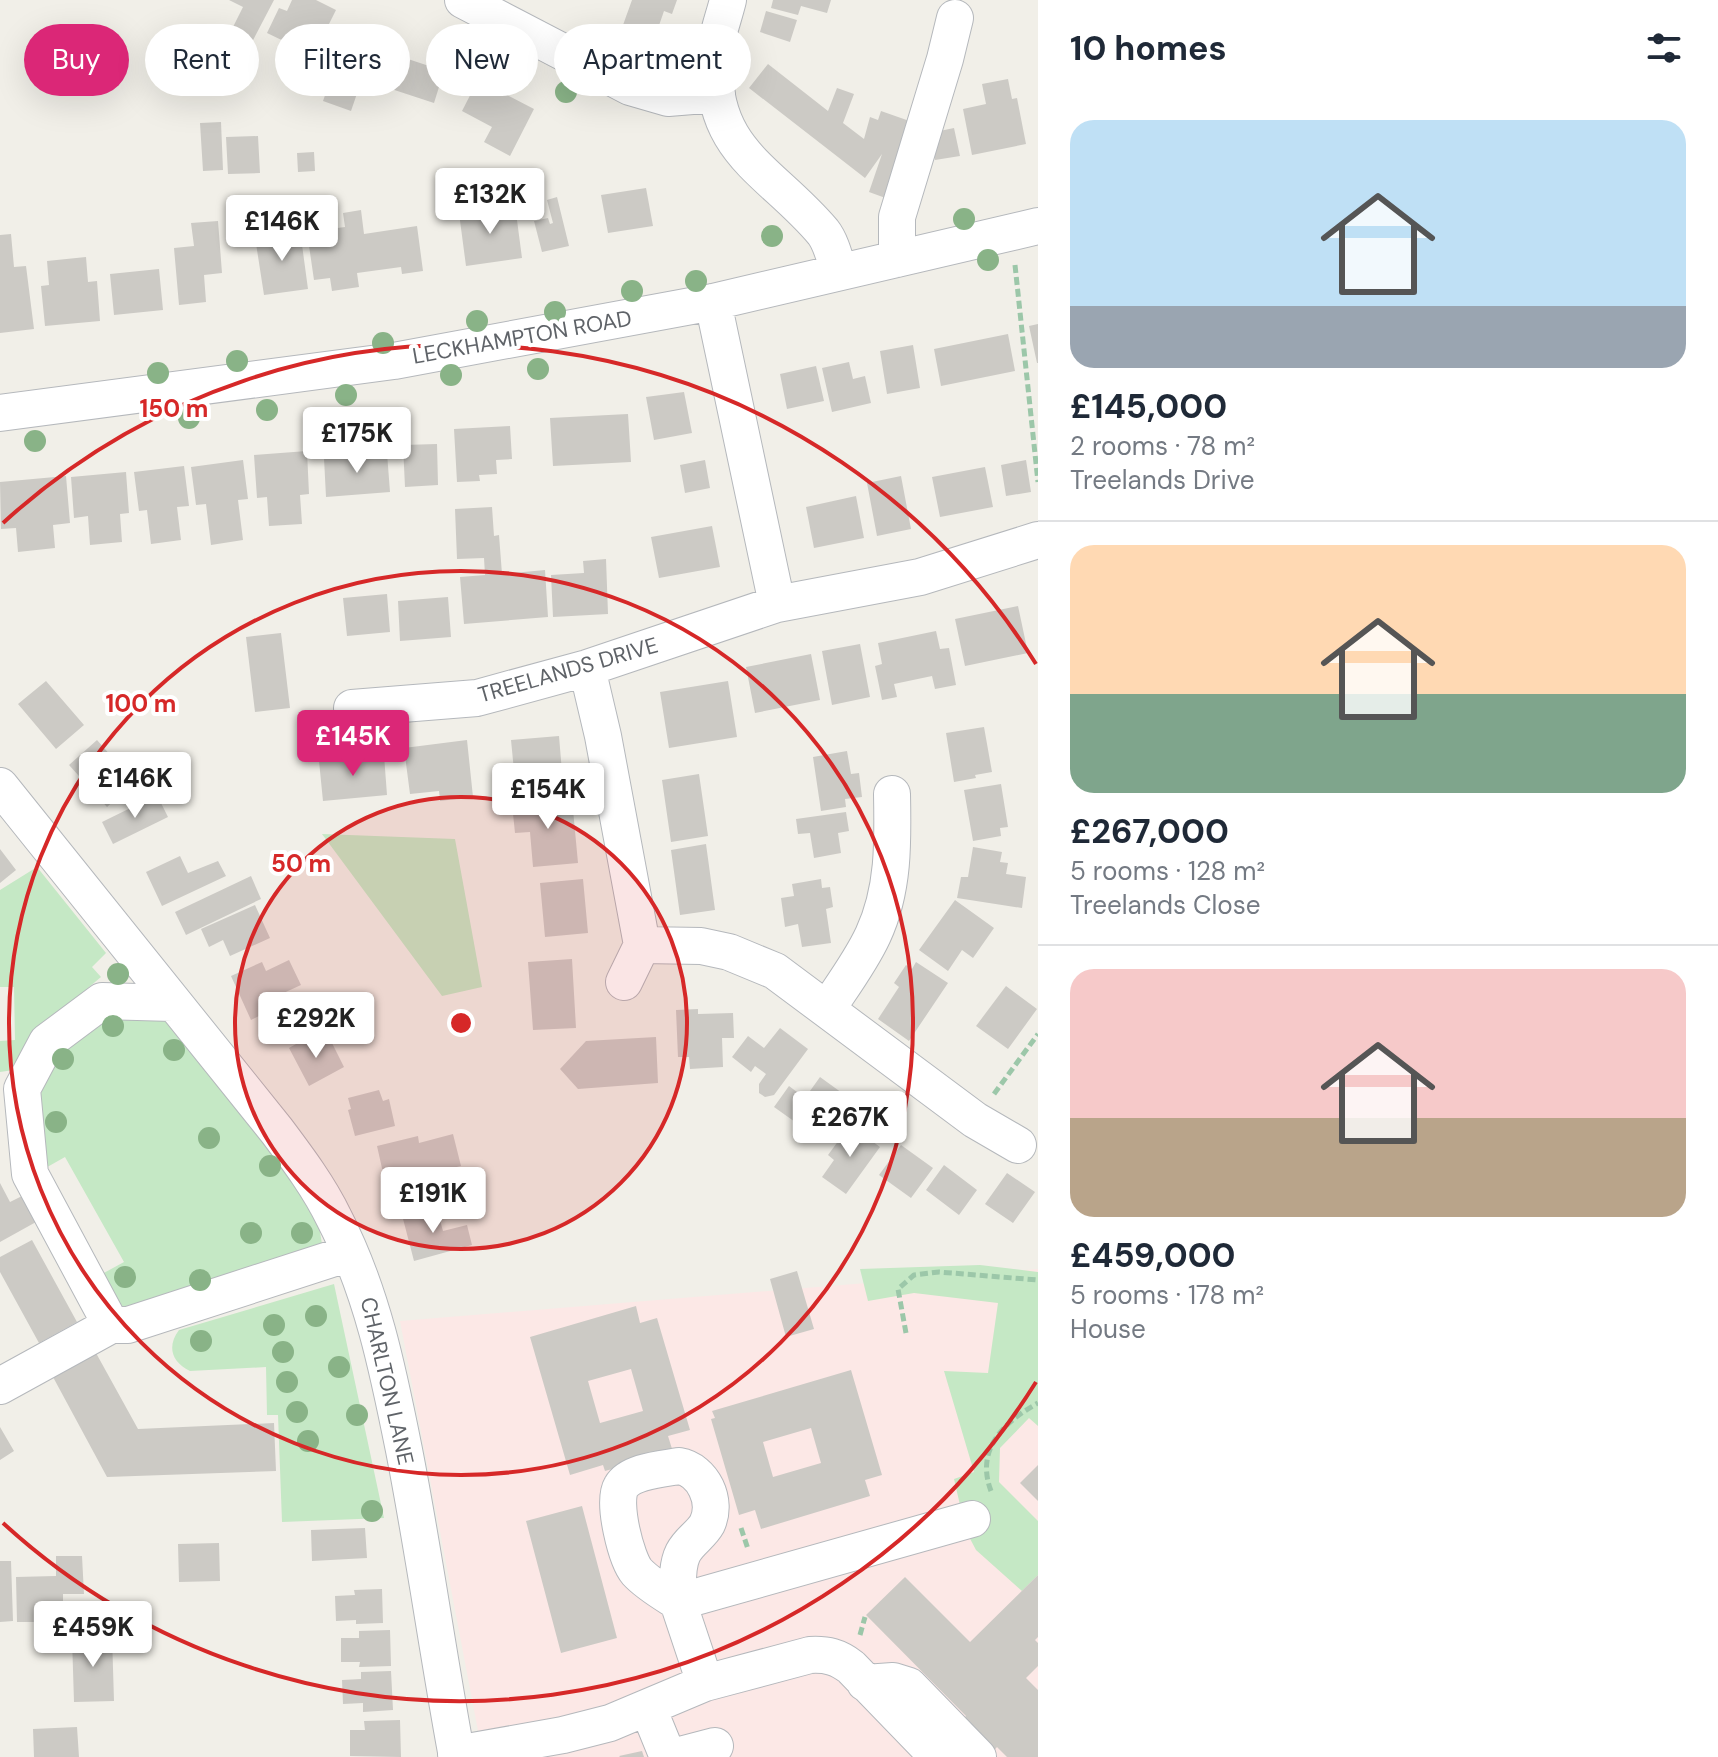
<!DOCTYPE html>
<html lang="en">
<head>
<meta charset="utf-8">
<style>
	:root { --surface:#fff; --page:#f2f2f3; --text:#1f2937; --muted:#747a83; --line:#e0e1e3; --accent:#db2777 }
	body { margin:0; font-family:"DM Sans",sans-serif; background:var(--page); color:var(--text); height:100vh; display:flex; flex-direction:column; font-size:30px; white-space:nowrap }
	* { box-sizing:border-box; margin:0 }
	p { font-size:26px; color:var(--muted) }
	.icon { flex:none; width:44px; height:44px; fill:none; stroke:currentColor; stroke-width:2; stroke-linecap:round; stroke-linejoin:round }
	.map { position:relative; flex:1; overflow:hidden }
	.sheet { display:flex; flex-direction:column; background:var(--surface); width:680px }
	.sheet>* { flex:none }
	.guide { position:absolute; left:24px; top:24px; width:760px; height:72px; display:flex; gap:16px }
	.price { position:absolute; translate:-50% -68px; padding:0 18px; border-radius:8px; background:#fff; color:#222; font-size:26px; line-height:52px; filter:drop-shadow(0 2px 4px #0008) }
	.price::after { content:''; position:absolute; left:50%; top:48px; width:24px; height:18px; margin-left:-12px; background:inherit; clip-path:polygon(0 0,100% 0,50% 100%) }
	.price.active { background:var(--accent); color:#fff }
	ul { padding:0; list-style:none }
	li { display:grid; align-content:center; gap:16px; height:424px; padding:0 32px }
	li+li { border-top:2px solid var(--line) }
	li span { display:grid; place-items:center; height:248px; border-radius:24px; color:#555 }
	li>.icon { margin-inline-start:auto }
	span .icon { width:144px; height:144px; fill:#fffc; stroke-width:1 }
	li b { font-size:34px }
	h2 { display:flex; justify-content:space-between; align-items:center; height:96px; padding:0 32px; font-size:34px }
	.tag { padding:0 28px; border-radius:36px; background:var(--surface); box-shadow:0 8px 32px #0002; font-size:28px; line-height:72px }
	.tag.active { background:var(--accent); color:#fff }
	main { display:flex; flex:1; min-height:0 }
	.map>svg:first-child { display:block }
	.medical { fill:#fce8e6 }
	.green { fill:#c5e8c5 }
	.building { fill:#cccac5; fill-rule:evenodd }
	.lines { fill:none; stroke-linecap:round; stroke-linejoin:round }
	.minor-casing { stroke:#b5b8bc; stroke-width:38 }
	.path { stroke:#9cc7a9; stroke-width:5; stroke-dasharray:8 4; stroke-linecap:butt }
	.minor { stroke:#fff; stroke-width:36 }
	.tree { fill:#89b387 }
	.ring { fill:none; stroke:#d62828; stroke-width:4 }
	.labels { text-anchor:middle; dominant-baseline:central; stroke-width:8; stroke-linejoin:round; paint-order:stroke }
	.street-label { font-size:22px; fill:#5f6368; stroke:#fff }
	.centre { fill:#d62828; stroke:#fff; stroke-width:4 }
	.ring-label { font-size:24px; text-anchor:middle; font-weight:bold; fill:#d62828; stroke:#fff; stroke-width:8; stroke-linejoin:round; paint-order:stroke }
</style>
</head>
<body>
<main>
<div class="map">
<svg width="1038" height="1757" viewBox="0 0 1038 1757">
	<rect width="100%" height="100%" fill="#f1efe8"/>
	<!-- medical -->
	<path class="medical" d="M 1038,1269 L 1038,1757 L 483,1757 L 400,1321 Z"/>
	<!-- green -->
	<path class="green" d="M 322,834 L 455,839 L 482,987 L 442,996 Z
		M 37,867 L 106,953 L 92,967 L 101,977 C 68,1004 42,1033 20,1069 L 0,1072 L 0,1041 L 15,1040 L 14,987 L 0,987 L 0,890 Z
		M 137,1013 L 171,1015 L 314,1196 L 324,1256 L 120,1310 L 102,1274 L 124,1262 L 65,1157 L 42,1170 L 40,1098 L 50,1060 L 89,1028 Z
		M 980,1265 L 1038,1272 L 1038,1426 L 1029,1418 L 1000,1448 L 999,1482 L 1038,1521 L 1038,1575 L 1022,1591 L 976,1550 L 966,1531 L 954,1479 L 974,1472 L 944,1371 L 988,1373 L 998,1303 L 914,1293 L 868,1301 L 860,1269 Z
		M 334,1284 L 384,1518 L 282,1522 L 278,1415 L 267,1415 L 266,1367 L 190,1371 C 171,1362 167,1346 179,1330 Z"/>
	<!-- building -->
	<path class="building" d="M 229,0 L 274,0 L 250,46 L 229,35 L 243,7 Z
		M 292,0 L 316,0 L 336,10 L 326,30 L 332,32 L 319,58 L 267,33 L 279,8 L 287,11 Z
		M 632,0 L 677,0 L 672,14 L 664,11 L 655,37 L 623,25 Z
		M 773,0 L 831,0 L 827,13 L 801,6 L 798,15 L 771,8 Z
		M 766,11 L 797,20 L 790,42 L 760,32 Z
		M 379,42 L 398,48 L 396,55 L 444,71 L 434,103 L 367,81 Z
		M 768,64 L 828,111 L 837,88 L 854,94 L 843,123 L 864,139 L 870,117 L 878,120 L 881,111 L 918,124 L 891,200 L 869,192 L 882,154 L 865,178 L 749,88 Z
		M 335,67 L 363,76 L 351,111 L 323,101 Z
		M 1008,79 L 1012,99 L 1017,98 L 1026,144 L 972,155 L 963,109 L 986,104 L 982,84 Z
		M 478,80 L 534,109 L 510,156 L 484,142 L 492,127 L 462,111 Z
		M 221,122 L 223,170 L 203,171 L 200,123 Z
		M 954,128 L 960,156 L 935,160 L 930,133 Z
		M 258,136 L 260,173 L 228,174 L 226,137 Z
		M 314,152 L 315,171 L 298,172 L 297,153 Z
		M 646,188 L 653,226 L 608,233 L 601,195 Z
		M 557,197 L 569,246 L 542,252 L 534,221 L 548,218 L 550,224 L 553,223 L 547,200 Z
		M 515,205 L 522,258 L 466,266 L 459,213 Z
		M 361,210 L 364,234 L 417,226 L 423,271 L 402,274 L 401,267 L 357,273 L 359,287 L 332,291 L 330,278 L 314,280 L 307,232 L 345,227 L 343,213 Z
		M 218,221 L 222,273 L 204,275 L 206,302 L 179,305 L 174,248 L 194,246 L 191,223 Z
		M 300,230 L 308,289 L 264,295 L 255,237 Z
		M 11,234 L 14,267 L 26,266 L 34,329 L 0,333 L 0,235 Z
		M 86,257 L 88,282 L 97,281 L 100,321 L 45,326 L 41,286 L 49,285 L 47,261 Z
		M 159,269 L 163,310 L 114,315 L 110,274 Z
		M 1038,324 L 1038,363 L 1037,363 L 1029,326 Z
		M 1008,334 L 1015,371 L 941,386 L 934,349 Z
		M 913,345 L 920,388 L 887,394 L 880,351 Z
		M 849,362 L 853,379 L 865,376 L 871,403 L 832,412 L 822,368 Z
		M 816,366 L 824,401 L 787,409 L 780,374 Z
		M 684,392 L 692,433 L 654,440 L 646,397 Z
		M 628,414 L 631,462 L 553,466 L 550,418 Z
		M 510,426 L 512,459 L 496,460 L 497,474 L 479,475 L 480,481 L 457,482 L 454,429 Z
		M 437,444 L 438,485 L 405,487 L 403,445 Z
		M 307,451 L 309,494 L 300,495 L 302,524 L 269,526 L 267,497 L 257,498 L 254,455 Z
		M 387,453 L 390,492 L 326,497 L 324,458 Z
		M 243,460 L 248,499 L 238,500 L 243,540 L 211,545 L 206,504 L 196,505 L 191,467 Z
		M 705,460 L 710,488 L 685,493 L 680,465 Z
		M 1026,460 L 1031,492 L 1006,496 L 1001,465 Z
		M 184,466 L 189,506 L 177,507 L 181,540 L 151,544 L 147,510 L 139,511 L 134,472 Z
		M 985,467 L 993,507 L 940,517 L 932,477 Z
		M 126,472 L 129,513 L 120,514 L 122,542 L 90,545 L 88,516 L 74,518 L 71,477 Z
		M 66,476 L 70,523 L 53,525 L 55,548 L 18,552 L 16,528 L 1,529 L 0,482 Z
		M 901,476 L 911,529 L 877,536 L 867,483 Z
		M 856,496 L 864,538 L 814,548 L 806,507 Z
		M 492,507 L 494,536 L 499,535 L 502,574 L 545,570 L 548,617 L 464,624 L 460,577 L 485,575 L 484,558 L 457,559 L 455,509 Z
		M 712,526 L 720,567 L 659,578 L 651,537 Z
		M 606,559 L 608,614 L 553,617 L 551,575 L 584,573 L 583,561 Z
		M 387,594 L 390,632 L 347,636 L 343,598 Z
		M 448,597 L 451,637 L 400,641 L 398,601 Z
		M 1018,606 L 1028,653 L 965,666 L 955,619 Z
		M 936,631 L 940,649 L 949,648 L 956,685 L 935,689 L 932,676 L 894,684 L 897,697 L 882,700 L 875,666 L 882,664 L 878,643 Z
		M 281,633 L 290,708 L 255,712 L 246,637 Z
		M 860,644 L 870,697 L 832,705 L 822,651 Z
		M 811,654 L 820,700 L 755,713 L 746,667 Z
		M 46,681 L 84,725 L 56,749 L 18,704 Z
		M 728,681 L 737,737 L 669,748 L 660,692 Z
		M 984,727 L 992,772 L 975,775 L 976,778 L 954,782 L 946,733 Z
		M 559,736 L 562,772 L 554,773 L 556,788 L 516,791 L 511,740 Z
		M 97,740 L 134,782 L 107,807 L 69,765 Z
		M 467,740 L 473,797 L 440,801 L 439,791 L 410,794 L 404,748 Z
		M 847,751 L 851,774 L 859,773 L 862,797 L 845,799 L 846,807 L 821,811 L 813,757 Z
		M 384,755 L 387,795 L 323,801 L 319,761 Z
		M 699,774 L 708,836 L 671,842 L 662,780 Z
		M 1001,784 L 1008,827 L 1000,828 L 1001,836 L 973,841 L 964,790 Z
		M 157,795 L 168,817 L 113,844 L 102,822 Z
		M 572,799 L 578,863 L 533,867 L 530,832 L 515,833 L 512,804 Z
		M 846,812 L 849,831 L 838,833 L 841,853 L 814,858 L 810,833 L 798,834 L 796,819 Z
		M 706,844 L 715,910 L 680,915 L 671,850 Z
		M 973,847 L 1002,852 L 1000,862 L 1008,863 L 1006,874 L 1026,877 L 1022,908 L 957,898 L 961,877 L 968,877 Z
		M 0,849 L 16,870 L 0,883 Z
		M 180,856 L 188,873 L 218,861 L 226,876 L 162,906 L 146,872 Z
		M 251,876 L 261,899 L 186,935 L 175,912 Z
		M 583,879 L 588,933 L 545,937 L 540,883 Z
		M 821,879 L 822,888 L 830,887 L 833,907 L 826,909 L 831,943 L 802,947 L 798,924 L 785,927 L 781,898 L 794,896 L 792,884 Z
		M 955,900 L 994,928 L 973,958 L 962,950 L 948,971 L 919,950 Z
		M 255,905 L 270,938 L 230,956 L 223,940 L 209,947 L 201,929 Z
		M 572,959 L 576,1028 L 533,1030 L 528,962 Z
		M 289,960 L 301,985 L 277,996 L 281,1005 L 251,1020 L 231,976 L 262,962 L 266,971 Z
		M 916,962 L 948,983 L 909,1041 L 878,1019 L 899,987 L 894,983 L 906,965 L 912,969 Z
		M 1006,986 L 1037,1009 L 1008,1049 L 976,1026 Z
		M 698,1009 L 698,1014 L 733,1013 L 734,1038 L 722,1038 L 723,1067 L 690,1069 L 689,1057 L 678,1057 L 676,1010 Z
		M 780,1028 L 808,1049 L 774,1095 L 765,1097 L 759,1093 L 759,1084 L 766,1074 L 755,1066 L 751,1072 L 732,1057 L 748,1036 L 764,1048 Z
		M 310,1036 L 317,1048 L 331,1041 L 344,1067 L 309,1086 L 289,1048 Z
		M 656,1037 L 658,1083 L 578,1089 L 560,1069 L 586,1041 Z
		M 820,1077 L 849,1098 L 819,1139 L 774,1107 L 789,1086 L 805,1098 Z
		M 379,1090 L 383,1101 L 389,1099 L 395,1126 L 355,1136 L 348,1110 L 351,1109 L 348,1098 Z
		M 850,1125 L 880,1147 L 846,1194 L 822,1177 L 834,1160 L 828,1155 Z
		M 453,1134 L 461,1166 L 427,1174 L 430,1185 L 388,1195 L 377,1146 L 418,1136 L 419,1143 Z
		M 901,1145 L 933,1168 L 911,1198 L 879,1175 Z
		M 944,1165 L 977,1190 L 959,1215 L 926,1190 Z
		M 1007,1173 L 1035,1192 L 1013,1223 L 985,1204 Z
		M 0,1183 L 10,1202 L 22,1196 L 36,1222 L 0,1242 Z
		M 436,1206 L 443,1231 L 467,1225 L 472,1245 L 414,1261 L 402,1215 Z
		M 32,1240 L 77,1322 L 39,1343 L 0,1272 L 0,1257 Z
		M 797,1271 L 814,1329 L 786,1337 L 770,1279 Z
		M 636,1306 L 640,1323 L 657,1318 L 690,1430 L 668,1436 L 673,1452 L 605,1471 L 603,1465 L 570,1475 L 530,1337 ZM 631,1369 L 643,1411 L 600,1423 L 588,1381 Z
		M 96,1353 L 138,1429 L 274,1423 L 276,1471 L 107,1477 L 53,1377 Z
		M 851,1370 L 882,1475 L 865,1480 L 870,1496 L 761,1529 L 755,1510 L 739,1515 L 711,1419 L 715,1418 L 712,1411 ZM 811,1428 L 821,1463 L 773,1477 L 763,1442 Z
		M 0,1427 L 14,1451 L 0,1460 Z
		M 1038,1465 L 1038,1501 L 1020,1483 Z
		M 582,1506 L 617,1638 L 561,1653 L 526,1521 Z
		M 365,1528 L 367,1558 L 312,1561 L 311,1530 Z
		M 219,1543 L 220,1581 L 179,1582 L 178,1544 Z
		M 56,1556 L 82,1556 L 84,1594 L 63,1594 L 63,1607 L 39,1608 L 40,1622 L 17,1622 L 16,1577 L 56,1576 Z
		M 0,1561 L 11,1561 L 13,1621 L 0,1622 Z
		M 1038,1575 L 1038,1637 L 1035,1640 L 1038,1643 L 1038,1666 L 1026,1678 L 1038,1690 L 1038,1757 L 1007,1757 L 997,1747 L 991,1754 L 938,1750 L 966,1716 L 866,1615 L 905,1577 L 970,1642 Z
		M 382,1589 L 383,1623 L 356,1624 L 356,1620 L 336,1621 L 335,1596 L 355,1595 L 354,1590 Z
		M 390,1630 L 391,1666 L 359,1667 L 360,1662 L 341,1662 L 341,1638 L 359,1638 L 359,1631 Z
		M 112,1636 L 114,1701 L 74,1702 L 72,1638 Z
		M 391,1671 L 393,1710 L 363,1712 L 363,1703 L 343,1704 L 342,1680 L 361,1679 L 361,1672 Z
		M 400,1720 L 401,1757 L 350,1756 L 350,1730 L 365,1730 L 364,1721 Z
		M 77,1727 L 79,1757 L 34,1757 L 33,1729 Z
		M 642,1751 L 644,1757 L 620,1757 L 619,1756 Z"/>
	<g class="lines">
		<defs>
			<path id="minor" d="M 463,0 L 630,87 L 668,98 L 717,94
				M 728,0 C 724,17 716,37 715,54 C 708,152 771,170 823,232 C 831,242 835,259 839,272
				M 897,259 L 897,217 L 945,59 L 955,18
				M 713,302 L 777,604
				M 0,413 L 394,361 L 713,302 L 1038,226
				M 587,668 L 603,736 L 642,945 L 701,946 L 729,952 L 775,971 L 975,1120 L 1018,1145
				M 352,708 L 477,698 L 587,668 L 777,604 L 920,577 L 1038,540
				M 0,786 L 277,1131 C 298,1159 319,1187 334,1218 C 372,1291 388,1370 404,1450 C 424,1552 438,1655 457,1757
				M 624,982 L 642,945
				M 173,1003 L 102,1001 L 47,1042 L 22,1089 L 30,1174 L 111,1325 L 128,1325 L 350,1253
				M 827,1009 C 843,985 861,961 873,935 C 894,890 893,842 892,794
				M 0,1386 L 111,1325
				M 679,1466 C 703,1470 718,1501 707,1524 C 701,1535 689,1541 683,1553 C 676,1567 678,1586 678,1602 C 664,1593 648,1584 637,1572 C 626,1559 612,1502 621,1487 C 630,1471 663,1469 679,1466 Z
				M 705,1683 L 678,1602 L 972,1519
				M 865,1683 L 893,1681 L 909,1686 L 978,1757
				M 648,1708 L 668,1757
				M 456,1754 L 563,1735 L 610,1723 L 705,1683 L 810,1655 C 827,1654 838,1657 851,1667 L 938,1757
				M 673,1757 L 715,1746"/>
		</defs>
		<!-- minor casing -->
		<use href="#minor" class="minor-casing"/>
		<!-- path -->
		<path class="path" d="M 1015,265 L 1038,482
			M 994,1094 L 1038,1034
			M 906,1333 L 898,1289 L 914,1275 L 939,1272 L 1038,1280
			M 991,1491 C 975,1449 1004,1422 1038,1403
			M 741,1528 L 748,1549
			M 860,1635 L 865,1617"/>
		<!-- minor -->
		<use href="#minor" class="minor"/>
	</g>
	<!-- trees -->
	<g class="tree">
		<circle cx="652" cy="51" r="11"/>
		<circle cx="677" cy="54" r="11"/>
		<circle cx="516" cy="66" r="11"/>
		<circle cx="566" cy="92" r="11"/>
		<circle cx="964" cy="219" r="11"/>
		<circle cx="772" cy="236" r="11"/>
		<circle cx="988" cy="260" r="11"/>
		<circle cx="696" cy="281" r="11"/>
		<circle cx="632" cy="291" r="11"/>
		<circle cx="555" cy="312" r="11"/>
		<circle cx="477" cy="321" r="11"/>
		<circle cx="383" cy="343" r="11"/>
		<circle cx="237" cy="361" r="11"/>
		<circle cx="538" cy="369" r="11"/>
		<circle cx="158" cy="373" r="11"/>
		<circle cx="451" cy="375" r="11"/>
		<circle cx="346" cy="395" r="11"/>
		<circle cx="267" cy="410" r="11"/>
		<circle cx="189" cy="418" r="11"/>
		<circle cx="35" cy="441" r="11"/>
		<circle cx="118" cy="974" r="11"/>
		<circle cx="113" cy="1026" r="11"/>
		<circle cx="174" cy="1050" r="11"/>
		<circle cx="63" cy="1059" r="11"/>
		<circle cx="56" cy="1122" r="11"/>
		<circle cx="209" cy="1138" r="11"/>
		<circle cx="270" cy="1166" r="11"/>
		<circle cx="251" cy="1233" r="11"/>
		<circle cx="302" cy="1233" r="11"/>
		<circle cx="125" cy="1277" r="11"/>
		<circle cx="200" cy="1280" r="11"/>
		<circle cx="316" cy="1316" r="11"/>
		<circle cx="274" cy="1325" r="11"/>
		<circle cx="201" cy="1341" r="11"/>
		<circle cx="283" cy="1352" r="11"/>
		<circle cx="339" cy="1367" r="11"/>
		<circle cx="287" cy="1382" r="11"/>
		<circle cx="297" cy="1412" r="11"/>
		<circle cx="357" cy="1415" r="11"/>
		<circle cx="308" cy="1441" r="11"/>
		<circle cx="372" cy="1511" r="11"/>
	</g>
	<!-- distance rings -->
	<circle cx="461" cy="1023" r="226" fill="#d62828" fill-opacity=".12"/>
	<g class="ring">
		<circle cx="461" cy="1023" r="226"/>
		<circle cx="461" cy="1023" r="452"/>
		<path d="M1036 1382A678 678 0 0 1 3 1523M3 523A678 678 0 0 1 1036 664"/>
	</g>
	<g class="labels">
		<!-- street labels -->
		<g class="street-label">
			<text transform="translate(522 337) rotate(-10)">LECKHAMPTON ROAD</text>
			<text transform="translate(568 670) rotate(-16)">TREELANDS DRIVE</text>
			<text transform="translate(387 1381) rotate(77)">CHARLTON LANE</text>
		</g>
	</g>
	<circle cx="461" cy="1023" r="12" class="centre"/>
	<g class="ring-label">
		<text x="174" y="417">150 m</text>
		<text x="141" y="712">100 m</text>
		<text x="301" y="872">50 m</text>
	</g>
</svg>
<b class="price" style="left:490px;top:236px">£132K</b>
<b class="price" style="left:282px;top:263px">£146K</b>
<b class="price" style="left:357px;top:475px">£175K</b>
<b class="price active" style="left:353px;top:778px">£145K</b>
<b class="price" style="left:135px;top:820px">£146K</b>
<b class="price" style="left:548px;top:831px">£154K</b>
<b class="price" style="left:316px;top:1060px">£292K</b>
<b class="price" style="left:850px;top:1159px">£267K</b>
<b class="price" style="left:433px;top:1235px">£191K</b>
<b class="price" style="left:93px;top:1669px">£459K</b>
<div class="guide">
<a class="tag active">Buy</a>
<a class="tag">Rent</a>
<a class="tag">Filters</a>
<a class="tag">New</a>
<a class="tag">Apartment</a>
</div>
</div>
<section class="sheet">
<h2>10 homes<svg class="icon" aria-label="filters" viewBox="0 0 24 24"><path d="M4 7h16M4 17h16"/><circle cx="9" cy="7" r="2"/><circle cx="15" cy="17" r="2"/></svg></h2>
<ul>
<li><span style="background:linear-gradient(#bfe0f5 75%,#9aa5b1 0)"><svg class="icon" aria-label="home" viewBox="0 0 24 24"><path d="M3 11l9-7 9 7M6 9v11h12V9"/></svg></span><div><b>£145,000</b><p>2 rooms · 78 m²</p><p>Treelands Drive</p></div></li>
<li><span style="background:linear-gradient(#ffd9b3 60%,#7fa58c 0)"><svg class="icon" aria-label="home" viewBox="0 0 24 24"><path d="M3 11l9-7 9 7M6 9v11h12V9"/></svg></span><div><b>£267,000</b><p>5 rooms · 128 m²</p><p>Treelands Close</p></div></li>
<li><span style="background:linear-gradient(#f6c9c9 60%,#b9a48a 0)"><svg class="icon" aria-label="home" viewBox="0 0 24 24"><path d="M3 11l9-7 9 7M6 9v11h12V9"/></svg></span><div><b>£459,000</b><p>5 rooms · 178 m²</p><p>House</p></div></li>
</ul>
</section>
</main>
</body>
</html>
